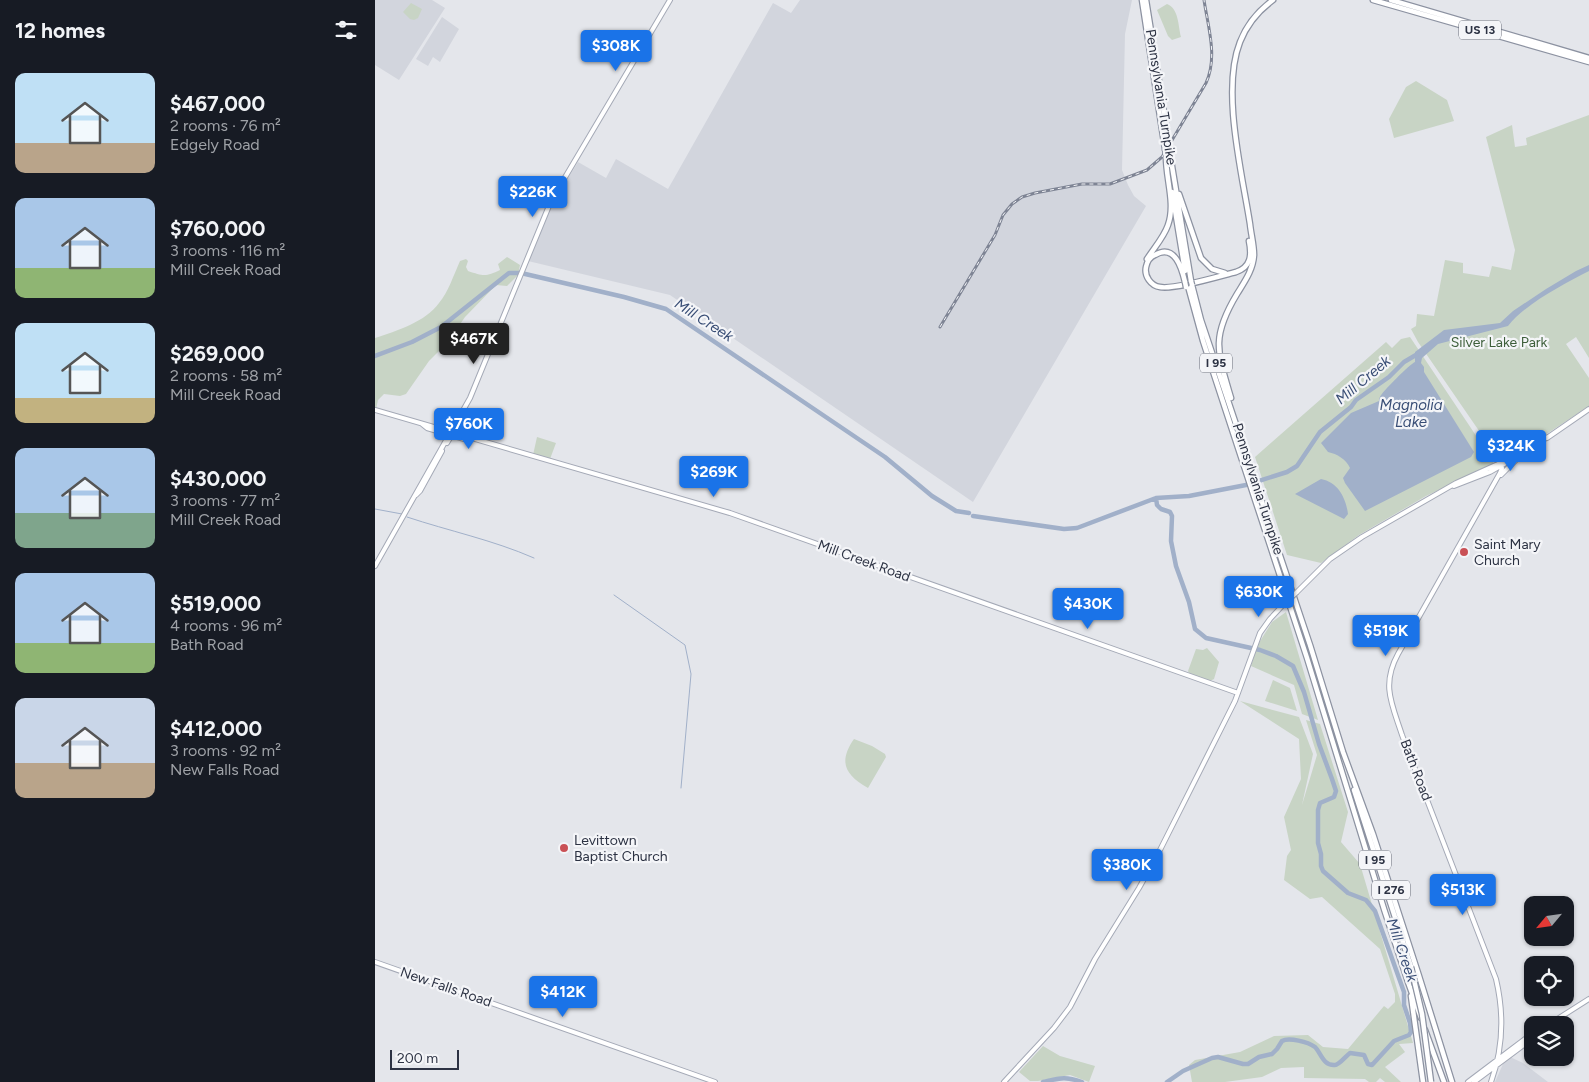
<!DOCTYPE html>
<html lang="en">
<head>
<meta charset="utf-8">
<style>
	:root { --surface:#171b24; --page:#242831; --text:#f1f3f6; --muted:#9ea1a6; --accent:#1a73e8 }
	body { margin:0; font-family:Figtree,sans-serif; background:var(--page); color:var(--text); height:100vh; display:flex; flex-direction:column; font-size:19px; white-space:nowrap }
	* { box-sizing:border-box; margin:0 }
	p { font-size:16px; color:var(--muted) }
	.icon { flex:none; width:28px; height:28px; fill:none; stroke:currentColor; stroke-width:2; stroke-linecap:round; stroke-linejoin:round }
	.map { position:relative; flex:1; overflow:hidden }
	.drawer { display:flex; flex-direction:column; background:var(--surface); width:375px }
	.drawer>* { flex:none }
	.needle { width:32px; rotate:241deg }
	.buttons { position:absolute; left:1149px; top:896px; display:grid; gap:10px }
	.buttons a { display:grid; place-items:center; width:50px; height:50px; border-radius:10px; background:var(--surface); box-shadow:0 1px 4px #0004; font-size:25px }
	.scale { position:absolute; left:15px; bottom:12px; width:69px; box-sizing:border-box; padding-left:5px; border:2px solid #2c3243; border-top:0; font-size:14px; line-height:18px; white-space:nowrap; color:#2c3243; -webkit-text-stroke:4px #f4f5f8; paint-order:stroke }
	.price { position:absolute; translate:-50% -42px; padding:0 11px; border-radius:5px; background:var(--accent); color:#fff; font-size:16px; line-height:32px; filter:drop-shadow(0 1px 2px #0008) }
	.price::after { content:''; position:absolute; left:50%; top:30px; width:15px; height:11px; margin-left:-8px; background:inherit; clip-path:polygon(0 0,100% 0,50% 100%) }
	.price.active { background:#222; color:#fff }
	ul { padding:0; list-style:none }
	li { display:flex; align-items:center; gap:15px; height:125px; padding:0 15px }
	li span { display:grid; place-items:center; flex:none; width:140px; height:100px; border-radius:10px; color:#555 }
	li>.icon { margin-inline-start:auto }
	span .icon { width:60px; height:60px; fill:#fffc; stroke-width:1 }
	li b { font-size:21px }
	h2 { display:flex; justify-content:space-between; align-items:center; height:60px; padding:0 15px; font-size:21px }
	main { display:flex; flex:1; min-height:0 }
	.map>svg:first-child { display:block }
	.built { fill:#d2d5dd }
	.green { fill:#c8d4c5 }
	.water { fill:#a1b0c9 }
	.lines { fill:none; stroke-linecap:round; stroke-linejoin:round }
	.stream { stroke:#a1b0c9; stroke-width:1 }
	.river { stroke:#a1b0c9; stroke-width:4.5 }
	.major-casing { stroke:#a4a9b6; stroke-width:6 }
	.highway-casing { stroke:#8c92a1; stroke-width:7 }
	.major { stroke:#fff; stroke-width:4 }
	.highway { stroke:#fff; stroke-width:4.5 }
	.rail-casing { stroke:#7e8494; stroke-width:3 }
	.rail { stroke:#f4f5f8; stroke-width:1; stroke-dasharray:4; stroke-linecap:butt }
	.major-bridge-casing { stroke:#a4a9b6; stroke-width:6; stroke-linecap:butt }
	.highway-bridge-casing { stroke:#8c92a1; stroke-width:7; stroke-linecap:butt }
	.major-bridge { stroke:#fff; stroke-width:4 }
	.highway-bridge { stroke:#fff; stroke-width:4.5 }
	.poi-dot { fill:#c95055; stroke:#f4f5f8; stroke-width:2 }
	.labels { text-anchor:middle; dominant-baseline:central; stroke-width:4.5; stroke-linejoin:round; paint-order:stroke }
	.shield { fill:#f4f5f8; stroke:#686c79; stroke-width:1 }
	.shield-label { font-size:12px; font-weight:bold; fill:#2c3243 }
	.street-label { font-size:14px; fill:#2c3243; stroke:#f4f5f8 }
	.park-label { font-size:14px; fill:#3d5e3a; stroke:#f4f5f8 }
	.poi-label { font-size:14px; fill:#2c3243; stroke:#f4f5f8; text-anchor:start }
	.water-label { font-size:15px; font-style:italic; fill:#384d75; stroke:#f4f5f8 }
</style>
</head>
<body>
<main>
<section class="drawer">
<h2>12 homes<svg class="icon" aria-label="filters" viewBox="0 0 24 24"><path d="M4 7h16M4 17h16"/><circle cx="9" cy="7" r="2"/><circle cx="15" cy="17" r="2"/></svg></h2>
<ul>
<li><span style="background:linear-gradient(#bfe0f5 70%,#b9a48a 0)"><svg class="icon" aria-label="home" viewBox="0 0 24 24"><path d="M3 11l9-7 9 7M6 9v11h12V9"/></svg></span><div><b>$467,000</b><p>2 rooms · 76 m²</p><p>Edgely Road</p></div></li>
<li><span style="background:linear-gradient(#a9c7e8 70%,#8fb573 0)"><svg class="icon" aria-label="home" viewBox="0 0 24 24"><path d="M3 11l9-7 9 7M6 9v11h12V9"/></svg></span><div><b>$760,000</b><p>3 rooms · 116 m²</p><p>Mill Creek Road</p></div></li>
<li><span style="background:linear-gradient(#bfe0f5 75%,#c2b280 0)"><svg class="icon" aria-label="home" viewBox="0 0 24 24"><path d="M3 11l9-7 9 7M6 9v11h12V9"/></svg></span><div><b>$269,000</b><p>2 rooms · 58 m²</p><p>Mill Creek Road</p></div></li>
<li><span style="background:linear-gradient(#a9c7e8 65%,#7fa58c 0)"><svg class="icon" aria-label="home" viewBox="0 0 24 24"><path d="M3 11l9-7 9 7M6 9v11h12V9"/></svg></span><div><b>$430,000</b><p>3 rooms · 77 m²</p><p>Mill Creek Road</p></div></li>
<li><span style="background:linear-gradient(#a9c7e8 70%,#8fb573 0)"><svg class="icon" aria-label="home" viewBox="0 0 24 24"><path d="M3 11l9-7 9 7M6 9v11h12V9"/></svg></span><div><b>$519,000</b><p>4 rooms · 96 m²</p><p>Bath Road</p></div></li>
<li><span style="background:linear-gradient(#c9d6e8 65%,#b9a48a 0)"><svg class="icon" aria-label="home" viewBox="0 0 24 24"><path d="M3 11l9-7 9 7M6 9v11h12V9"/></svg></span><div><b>$412,000</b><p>3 rooms · 92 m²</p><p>New Falls Road</p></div></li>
</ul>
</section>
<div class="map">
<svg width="1214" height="1082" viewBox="0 0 1214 1082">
	<rect width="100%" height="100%" fill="#e4e6eb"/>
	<!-- built -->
	<path class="built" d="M 0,0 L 57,0 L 70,8 L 24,80 L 0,65 Z
		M 425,0 L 757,0 L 750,34 L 747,170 L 753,185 L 759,196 L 771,206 L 598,502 L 295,295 L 153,261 L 174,209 L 203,162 L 231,178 L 241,159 L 293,189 L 398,3 L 416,13 Z
		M 67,17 L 84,29 L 65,62 L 58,57 L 53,66 L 41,59 Z
		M 1135,1057 L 1148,1063 L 1173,1082 L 1120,1082 L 1128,1064 Z"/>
	<!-- green -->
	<path class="green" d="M 36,3 L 47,9 L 43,18 L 39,20 L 35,19 L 28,12 Z
		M 792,4 C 804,9 803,25 806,37 L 797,40 L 793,36 L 782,10 Z
		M 1041,81 L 1072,100 L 1079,121 L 1019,138 L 1014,119 L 1031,87 Z
		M 1214,115 L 1214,358 L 1201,337 L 1191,344 L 1214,378 L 1214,406 L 1167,437 L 1128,460 L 1124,460 L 1043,342 L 1036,329 L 1041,326 L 1042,314 L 1059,316 L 1070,260 L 1088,263 L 1088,273 L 1114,277 L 1117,266 L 1136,270 L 1140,250 L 1111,137 L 1137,125 L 1140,147 L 1152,145 L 1151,138 Z
		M 132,257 L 145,265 L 143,275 L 132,286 L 121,285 L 90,317 L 73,342 L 54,361 L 31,394 L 25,396 L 9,394 L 3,400 L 0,414 L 0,338 C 22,331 50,322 64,303 C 73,293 79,274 85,261 L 91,259 L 93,261 L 91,267 L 93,271 C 108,276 111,277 125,270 L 123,264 Z
		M 1035,337 L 1118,461 L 1118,464 L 1051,496 L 984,535 L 946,563 L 912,555 L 880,457 L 1011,342 L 1017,348 L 1026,339 Z
		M 162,437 L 181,443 L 175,459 L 158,455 Z
		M 911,612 L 943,720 L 927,714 L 919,685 L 876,666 L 882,646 L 897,622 Z
		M 832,648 L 844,662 L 839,679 L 835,681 L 814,673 L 813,671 L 821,649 L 828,650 Z
		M 898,680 L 915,688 L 922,711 L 890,701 Z
		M 865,701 L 924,717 L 938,754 L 927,805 L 942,755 L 931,720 L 945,724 L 973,812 L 966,842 L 985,864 L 1038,1043 L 1024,1044 L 1030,1052 L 1010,1067 L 1026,1082 L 1010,1082 L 1005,1078 L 1001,1082 L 994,1082 L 990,1079 L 929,1078 L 929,1067 L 906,1068 L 887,1077 L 850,1082 L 817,1082 L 814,1065 L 820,1060 L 865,1052 L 899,1036 L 933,1035 L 948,1047 L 973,1049 L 1009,1006 L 1013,1009 L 1020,1002 L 1020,994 L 1005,949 L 947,897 L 935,899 L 909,880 L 912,856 L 916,850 L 909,817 L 926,779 L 924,739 Z
		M 479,739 L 497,746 L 510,754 L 511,757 L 493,788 C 470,775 463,762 479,739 Z
		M 668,1046 L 685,1056 L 720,1066 L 714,1082 L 695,1075 L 663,1081 L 655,1081 L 644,1072 Z"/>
	<!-- water -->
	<path class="water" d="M 1214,265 L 1214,271 C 1189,284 1150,304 1133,326 L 1063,344 L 1047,358 L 1046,363 L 1049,367 L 1049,372 L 1099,452 L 1096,457 L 990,511 L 970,483 L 968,478 L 975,468 C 971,459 962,454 953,452 L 946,443 L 976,413 L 1004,401 C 1004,400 1004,398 1005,397 C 1006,393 1036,363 1040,362 L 1040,352 L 1069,330 L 1125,323 L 1138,311 L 1171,289 L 1201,271 Z
		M 946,479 C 963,482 971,498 973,514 L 969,519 L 920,494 Z"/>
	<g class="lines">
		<!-- stream -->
		<path class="stream" d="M 0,509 L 27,514
			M 32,517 C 74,531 118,540 159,558
			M 239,595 L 310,645 L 316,674 L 306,788"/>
		<!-- river -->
		<path class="river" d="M 0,356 L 37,342 L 66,327 L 134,273 L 146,273 L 249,297 L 291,309 L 510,457 L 557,496 L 581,511 L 594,513
			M 781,498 L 782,505 L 786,509 L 795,512 L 797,516 L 796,541 L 801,566 L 814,602 L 820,629 L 831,638 L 885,650 L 901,656 L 918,666 L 929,692 L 944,744 L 957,779 L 961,791 L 959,797 L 945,803 L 943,810 L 943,843 L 946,854 L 946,866 L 948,871 L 973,893 L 991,900 L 1000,911 L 1029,992 L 1029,1005 L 1035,1023 L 1036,1032 L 1034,1035 L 1019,1041 L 997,1065 L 993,1064 L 989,1055 L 975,1053 C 971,1056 964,1065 960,1065 C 948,1066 946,1053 940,1047 C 933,1042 914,1037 907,1041 L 902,1049 L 897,1054 L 884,1057 L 873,1064 L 868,1064 L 843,1057 L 837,1058 L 808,1071 L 792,1082
			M 598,516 L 689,529 L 702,528 L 781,498 L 814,496 L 871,485 L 912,472 L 922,466 L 945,432 L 976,407 L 981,400 L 1014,377 L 1029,362 L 1046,352
			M 668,1082 C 685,1078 690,1076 707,1082"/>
		<defs>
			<path id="major" d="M 0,410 L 355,513 L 863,693
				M 47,424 L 52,428 L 89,439
				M 1172,438 L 1214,409
				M 72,443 L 90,413
				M 1126,475 L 1141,460
				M 1079,486 L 1115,472 L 1154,450
				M 41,495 L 45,491 L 67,451
				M 0,566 L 95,398 L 176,201 L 295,0
				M 922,592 L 955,559 L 987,537 L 1081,483 L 1123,464 L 1173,437
				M 0,962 L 340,1082
				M 1173,1025 L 1214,999
				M 629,1082 L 679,1028 L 695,1007 L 720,959 L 764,888 L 784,852 L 860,701 L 885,633 L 895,619 L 908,605
				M 1093,1082 L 1158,1033
				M 1099,1082 L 1158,1038
				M 1116,1082 C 1128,1049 1129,1013 1121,979 L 1027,735 C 1017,704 1006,685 1023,654 L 1125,473 L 1127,468 L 1123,464"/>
			<path id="highway" d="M 767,0 L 790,149
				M 771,0 L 794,143
				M 998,0 L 1214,62
				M 1016,0 L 1214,58
				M 794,148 L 816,281
				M 797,192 L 810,271
				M 804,194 L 826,258 L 837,269 L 850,273
				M 772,259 C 779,248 789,237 793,225 C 801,203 790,177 791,154
				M 810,282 C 807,269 800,243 780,255 C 775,257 772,262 771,267 C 769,276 776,286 785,287 C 799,290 845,276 861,272 C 876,267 877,255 874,241
				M 817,285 L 826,320 L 935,645 L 968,752 L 998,834 L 1044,976 L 1077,1082
				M 813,286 L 828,341 L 932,658 L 1009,909 L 1033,982 L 1046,1018
				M 856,398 C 842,351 836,337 862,294 C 870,281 878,270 879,255 C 879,245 876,234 875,224 C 867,173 846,90 865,42 C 872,24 883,11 898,0
				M 979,790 L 1036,967
				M 1036,996 L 1048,1082
				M 1050,1030 L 1069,1082"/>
		</defs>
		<!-- major casing -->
		<use href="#major" class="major-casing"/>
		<!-- highway casing -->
		<use href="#highway" class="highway-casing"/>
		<!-- major -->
		<use href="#major" class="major"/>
		<!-- highway -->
		<use href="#highway" class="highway"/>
		<defs>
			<path id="rail" d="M 565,327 L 620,235 L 628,215 L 637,204 L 647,197 L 660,193 L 707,184 L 735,184 L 772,170 L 787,157 L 831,83 C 843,57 833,27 829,0"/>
		</defs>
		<!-- rail casing -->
		<use href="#rail" class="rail-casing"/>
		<!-- rail -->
		<use href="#rail" class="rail"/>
		<defs>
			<path id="major-bridge" d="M 908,605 L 922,592"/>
			<path id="highway-bridge" d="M 794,143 L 794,148
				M 790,149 L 791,154
				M 816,281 L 817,285
				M 810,282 L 811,287
				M 1036,967 L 1047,1014 L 1056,1082"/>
		</defs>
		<!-- major-bridge casing -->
		<use href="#major-bridge" class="major-bridge-casing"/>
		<!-- highway-bridge casing -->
		<use href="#highway-bridge" class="highway-bridge-casing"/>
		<!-- major-bridge -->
		<use href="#major-bridge" class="major-bridge"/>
		<!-- highway-bridge -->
		<use href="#highway-bridge" class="highway-bridge"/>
	</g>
	<!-- markers -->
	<g class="poi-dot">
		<circle cx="1089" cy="552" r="5"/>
		<circle cx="189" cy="848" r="5"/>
	</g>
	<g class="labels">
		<!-- shield labels -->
		<g class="shield">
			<rect x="1084" y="20.5" width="42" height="19" rx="4"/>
			<rect x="825" y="353.5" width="32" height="19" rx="4"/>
			<rect x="984" y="850.5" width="32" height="19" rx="4"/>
			<rect x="997" y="880.5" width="38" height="19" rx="4"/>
		</g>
		<g class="shield-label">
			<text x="1105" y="30">US 13</text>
			<text x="841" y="363">I 95</text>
			<text x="1000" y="860">I 95</text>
			<text x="1016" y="890">I 276</text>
		</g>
		<!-- street labels -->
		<g class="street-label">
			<text transform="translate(786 97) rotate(81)">Pennsylvania Turnpike</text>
			<text transform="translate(883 489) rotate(72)">Pennsylvania Turnpike</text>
			<text transform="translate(489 561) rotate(20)">Mill Creek Road</text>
			<text transform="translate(1041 770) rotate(69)">Bath Road</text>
			<text transform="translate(71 987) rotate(19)">New Falls Road</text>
		</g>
		<!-- park labels -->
		<g class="park-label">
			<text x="1124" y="342">Silver Lake Park</text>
		</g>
		<!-- poi labels -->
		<g class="poi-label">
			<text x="1099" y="544">Saint Mary<tspan x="1099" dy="16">Church</tspan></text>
			<text x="199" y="840">Levittown<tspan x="199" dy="16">Baptist Church</tspan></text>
		</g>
		<!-- water labels -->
		<g class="water-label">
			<text transform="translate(329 320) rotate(33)">Mill Creek</text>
			<text transform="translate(988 380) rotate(-40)">Mill Creek</text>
			<text x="1036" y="405">Magnolia<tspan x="1036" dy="17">Lake</tspan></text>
			<text transform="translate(1027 950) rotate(71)">Mill Creek</text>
		</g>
	</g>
</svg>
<div class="buttons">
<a><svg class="needle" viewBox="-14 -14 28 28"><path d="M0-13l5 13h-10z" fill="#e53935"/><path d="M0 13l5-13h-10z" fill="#9ea1a6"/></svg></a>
<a><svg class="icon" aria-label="locate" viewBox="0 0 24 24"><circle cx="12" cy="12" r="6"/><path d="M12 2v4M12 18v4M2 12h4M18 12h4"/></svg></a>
<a><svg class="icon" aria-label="layers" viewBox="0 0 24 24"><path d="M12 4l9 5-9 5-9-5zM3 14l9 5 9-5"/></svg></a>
</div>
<div class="scale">200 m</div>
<b class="price" style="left:241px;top:72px">$308K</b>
<b class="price" style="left:158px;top:218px">$226K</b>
<b class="price active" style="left:99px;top:365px">$467K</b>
<b class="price" style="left:94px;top:450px">$760K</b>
<b class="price" style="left:1136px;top:472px">$324K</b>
<b class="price" style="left:339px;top:498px">$269K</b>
<b class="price" style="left:884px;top:618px">$630K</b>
<b class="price" style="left:713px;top:630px">$430K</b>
<b class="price" style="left:1011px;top:657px">$519K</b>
<b class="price" style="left:752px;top:891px">$380K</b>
<b class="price" style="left:1088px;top:916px">$513K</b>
<b class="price" style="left:188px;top:1018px">$412K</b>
</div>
</main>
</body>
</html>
